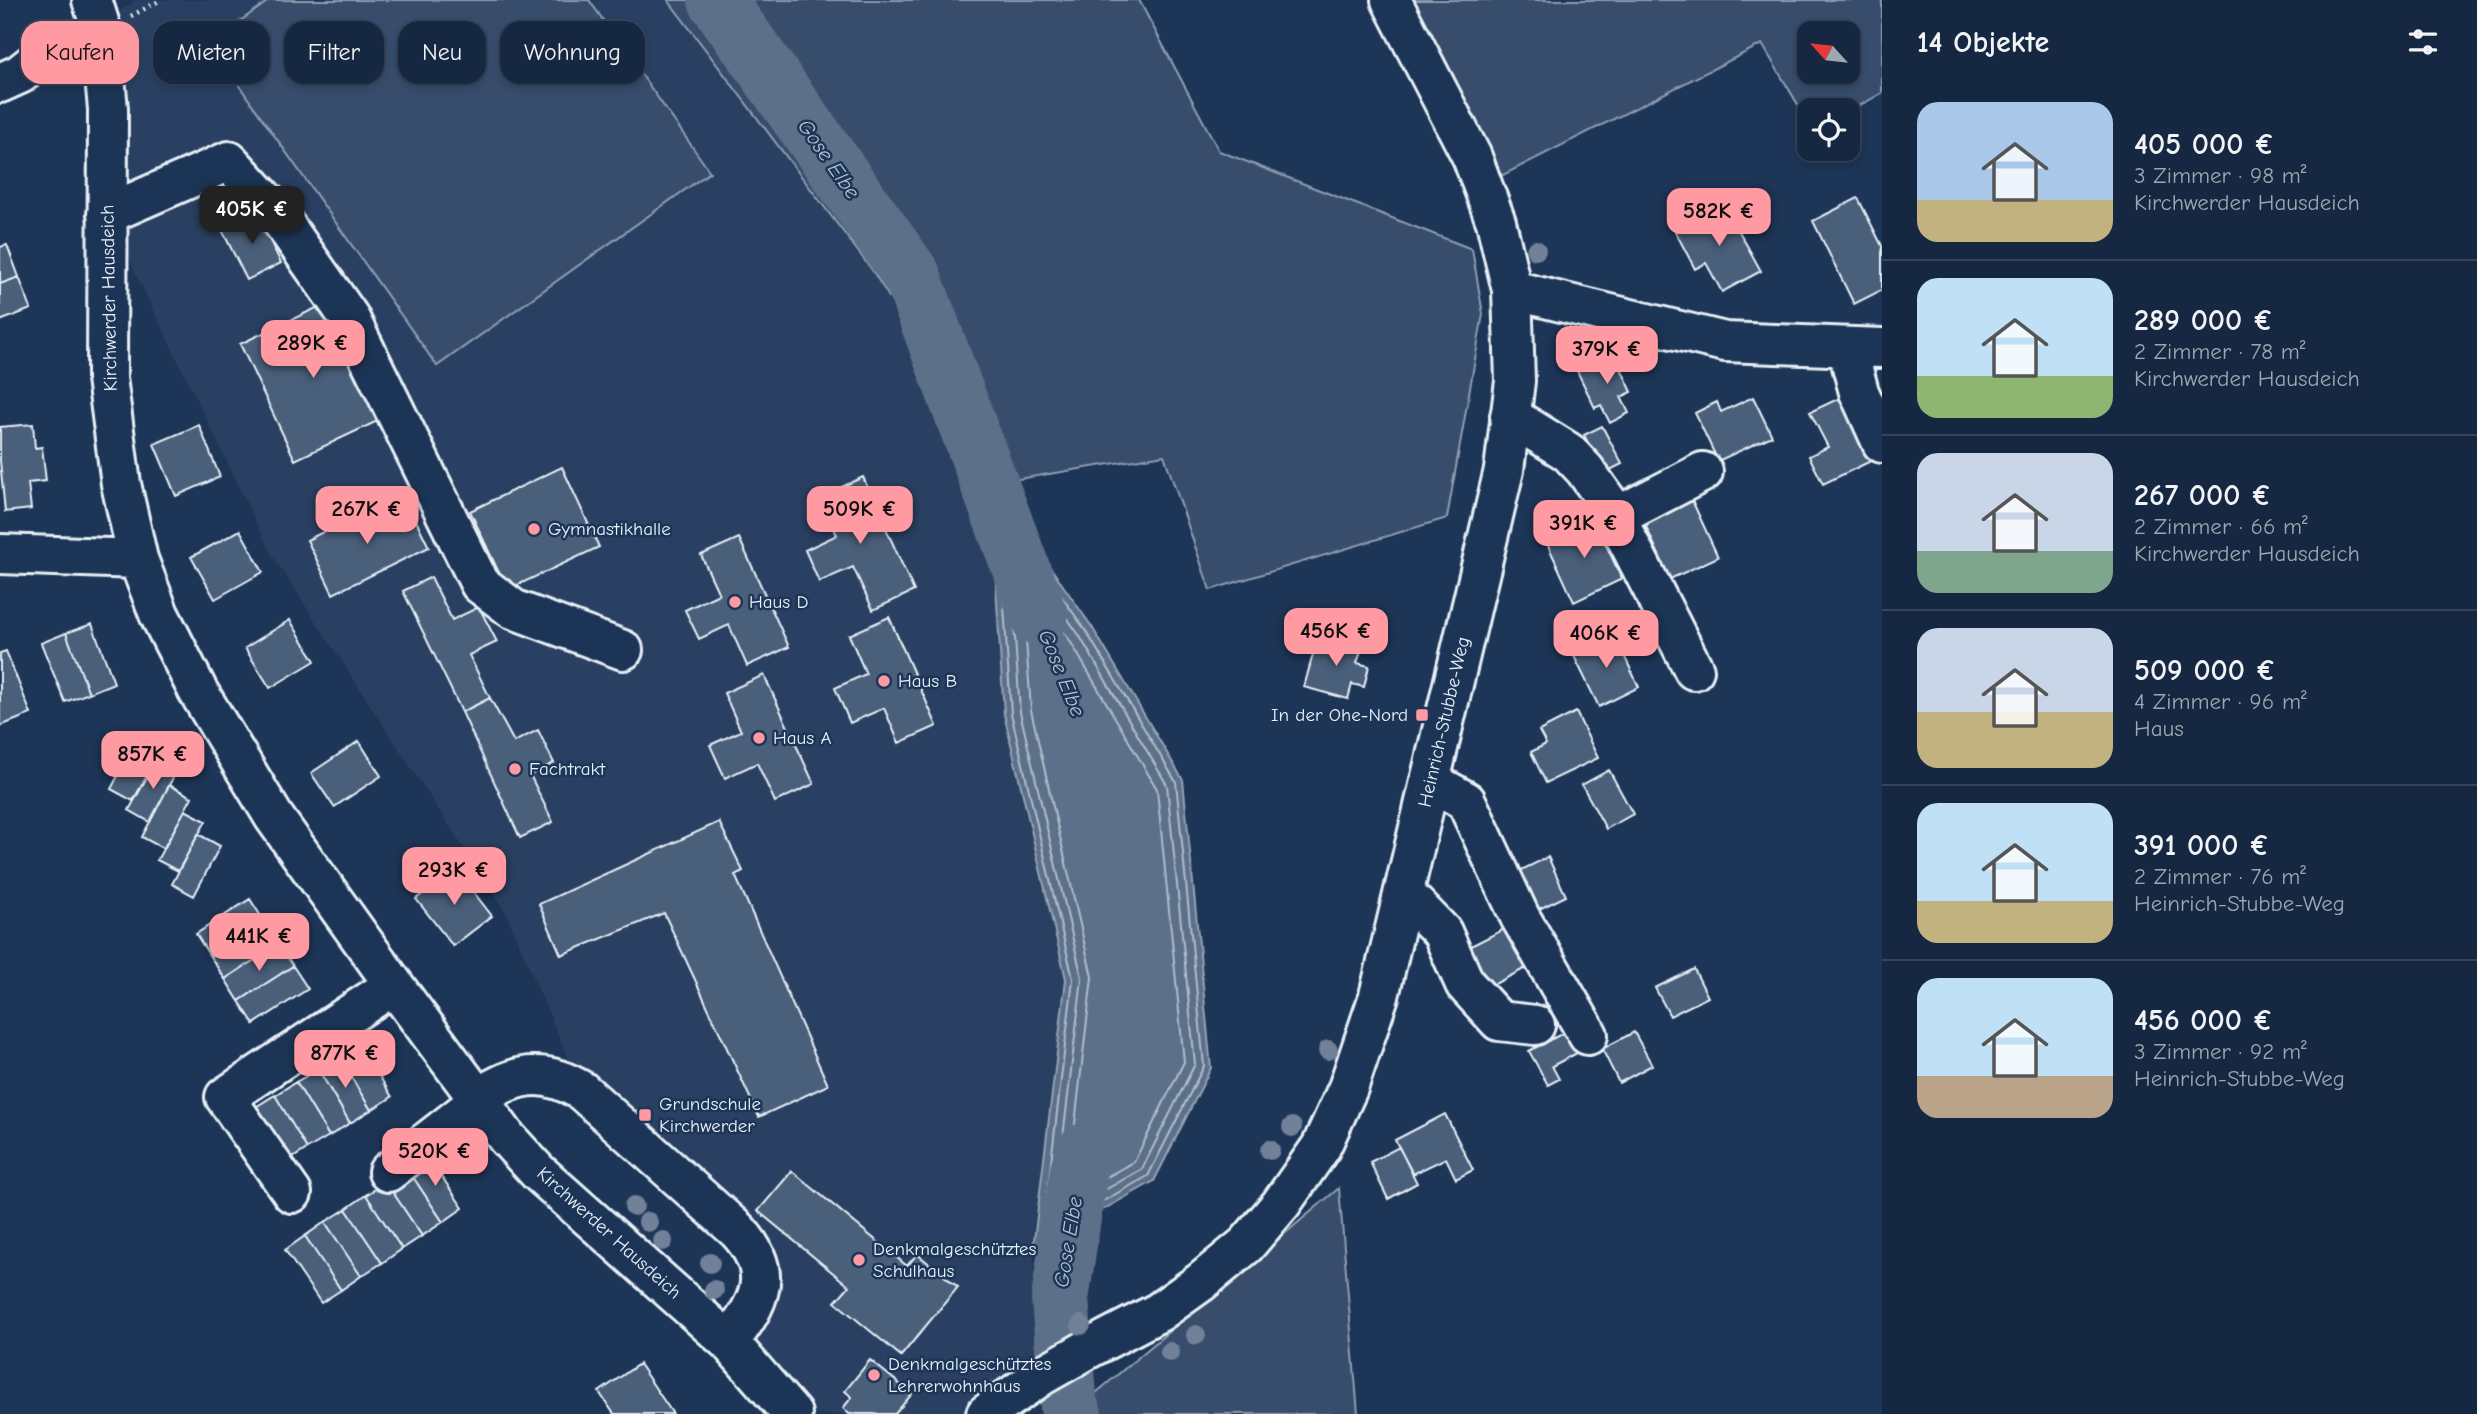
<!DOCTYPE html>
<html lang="de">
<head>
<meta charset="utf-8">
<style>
	:root { --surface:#162841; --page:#1f3048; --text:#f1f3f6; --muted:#9ea6b1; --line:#35445a; --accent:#ff9aa2 }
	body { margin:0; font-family:"Comic Neue",sans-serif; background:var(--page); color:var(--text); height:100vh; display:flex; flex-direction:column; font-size:26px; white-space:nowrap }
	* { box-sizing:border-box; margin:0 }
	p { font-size:23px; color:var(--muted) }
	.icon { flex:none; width:38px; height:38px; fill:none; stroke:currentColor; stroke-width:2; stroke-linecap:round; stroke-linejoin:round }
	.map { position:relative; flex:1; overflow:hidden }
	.sheet { display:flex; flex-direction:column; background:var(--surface); width:595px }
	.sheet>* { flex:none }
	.banner { position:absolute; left:21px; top:21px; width:665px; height:63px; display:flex; gap:14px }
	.needle { width:46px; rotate:297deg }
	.tools { position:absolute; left:1797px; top:21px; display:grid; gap:14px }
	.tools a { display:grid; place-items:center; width:63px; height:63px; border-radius:14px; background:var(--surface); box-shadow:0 4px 10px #0003,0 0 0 2px var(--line); font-size:35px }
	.price { position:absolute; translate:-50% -60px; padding:0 16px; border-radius:14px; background:var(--accent); color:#111; font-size:23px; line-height:46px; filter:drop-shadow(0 2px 4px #0008) }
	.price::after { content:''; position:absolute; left:50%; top:42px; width:21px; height:16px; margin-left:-10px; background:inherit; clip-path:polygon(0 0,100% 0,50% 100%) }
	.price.active { background:#222; color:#fff }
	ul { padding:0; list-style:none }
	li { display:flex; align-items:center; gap:21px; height:175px; padding:0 35px }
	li+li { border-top:2px solid var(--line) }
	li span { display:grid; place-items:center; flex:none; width:196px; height:140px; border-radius:21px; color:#555 }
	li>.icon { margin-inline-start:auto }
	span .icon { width:84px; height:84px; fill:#fffc; stroke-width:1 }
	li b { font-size:30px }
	h2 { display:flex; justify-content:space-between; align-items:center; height:84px; padding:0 35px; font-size:30px }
	.chip { padding:0 24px; border-radius:21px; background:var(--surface); box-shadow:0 4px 10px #0003,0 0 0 2px var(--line); font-size:24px; line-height:63px }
	.chip.active { background:var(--accent); color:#111 }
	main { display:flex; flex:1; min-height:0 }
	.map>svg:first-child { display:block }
	.built { fill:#2a4162 }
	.green { fill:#374d6c; stroke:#909fb2; stroke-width:2; fill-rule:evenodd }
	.water { fill:#5d7089; stroke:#95a4b5; stroke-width:2 }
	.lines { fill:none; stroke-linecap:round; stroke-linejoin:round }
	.shore { stroke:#b0bdcc; stroke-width:2 }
	.river { stroke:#5d7089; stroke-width:58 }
	.building { fill:#495e7a; stroke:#e8f1f8; stroke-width:2 }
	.minor-casing { stroke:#e8f1f8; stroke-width:44 }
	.major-casing { stroke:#e8f1f8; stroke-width:44 }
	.path { stroke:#e8f1f8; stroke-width:4.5; stroke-dasharray:2 5; stroke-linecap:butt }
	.minor { stroke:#1d3557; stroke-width:38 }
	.major { stroke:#1d3557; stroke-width:38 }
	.tree { fill:#708198 }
	.poi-dot { fill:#ff9aa2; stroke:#1d3557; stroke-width:2.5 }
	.labels { text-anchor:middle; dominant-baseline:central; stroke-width:5; stroke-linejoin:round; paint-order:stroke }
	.street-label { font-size:19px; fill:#e8f1f8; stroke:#1d3557 }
	.poi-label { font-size:19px; fill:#e8f1f8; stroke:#1d3557; text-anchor:start }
	.water-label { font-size:21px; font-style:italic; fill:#b7c4d1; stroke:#1d3557 }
</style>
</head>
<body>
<main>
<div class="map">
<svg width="1882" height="1414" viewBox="0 0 1882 1414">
	<rect width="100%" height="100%" fill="#1d3557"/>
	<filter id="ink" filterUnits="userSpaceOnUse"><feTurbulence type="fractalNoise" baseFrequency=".0143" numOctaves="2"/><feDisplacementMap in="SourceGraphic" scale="14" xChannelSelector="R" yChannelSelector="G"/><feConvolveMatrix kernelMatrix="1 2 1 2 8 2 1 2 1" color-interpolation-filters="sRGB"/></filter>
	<g filter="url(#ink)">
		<!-- built -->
		<path class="built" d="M 136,0 L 668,0 L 872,270 L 904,321 L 976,486 L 994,555 L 1004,714 L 1066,979 L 1033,1249 L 1041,1376 L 986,1414 L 792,1414 L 729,1342 L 780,1295 L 706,1202 L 582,1091 L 506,913 L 271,553 L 107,214 L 100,25 Z"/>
		<!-- green -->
		<path class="green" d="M 270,0 L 589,0 L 710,172 L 437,366 L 209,43 Z
			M 668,0 L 1139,0 L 1219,151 L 1472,249 L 1483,314 L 1447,518 L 1210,590 L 1164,455 L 976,486 L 904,321 L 872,270 Z
			M 1413,0 L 1882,0 L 1882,93 L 1848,112 L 1810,110 L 1809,123 L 1762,44 L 1501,176 ZM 1810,33 L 1848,33 L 1848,72 L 1810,72 Z
			M 1339,1188 L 1358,1414 L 1071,1414 Z"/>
		<!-- water -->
		<path class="water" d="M 1025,531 L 1092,627 L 1183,780 L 1211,1068 L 1154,1181 L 1033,1249 L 1066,979 L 1004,714 L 994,555 Z"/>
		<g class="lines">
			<!-- shore -->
			<path class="shore" d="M 1023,542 L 1086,631 L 1176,782 L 1204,1066 L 1148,1176 L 1046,1233 L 1043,1229 L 1073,979 L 1011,713 L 1001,560 Z
				M 1019,555 L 1024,556 L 1079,635 L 1167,785 L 1195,1064 L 1142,1169 L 1057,1217 L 1054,1213 L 1082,978 L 1020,712 L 1010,564 Z
				M 1024,580 L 1028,581 L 1070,641 L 1157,789 L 1184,1062 L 1134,1162 L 1070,1197 L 1067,1193 L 1092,977 L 1031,710 L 1022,584 Z"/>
			<!-- river -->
			<path class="river" d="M 717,0 L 912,276 L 1039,617
				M 1073,1414 L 1069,1408 L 1060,1299 L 1079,1170 L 1085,1152"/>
		</g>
		<!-- building -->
		<path class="building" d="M 1858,198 L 1882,246 L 1882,290 L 1854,304 L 1813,221 Z
			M 1724,204 L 1761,271 L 1722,292 L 1706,263 L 1695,269 L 1675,231 Z
			M 256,212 L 281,263 L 247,280 L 222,230 Z
			M 7,245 L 19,277 L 0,284 L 0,247 Z
			M 19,277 L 31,309 L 0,321 L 0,284 Z
			M 331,301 L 386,417 L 295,460 L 240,344 Z
			M 1614,353 L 1632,392 L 1621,397 L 1629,413 L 1610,423 L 1601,405 L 1595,408 L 1577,371 Z
			M 1844,396 L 1875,459 L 1823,484 L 1809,456 L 1828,447 L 1810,412 Z
			M 1753,397 L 1772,436 L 1718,461 L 1695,413 L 1717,402 L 1721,412 Z
			M 33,424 L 35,448 L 42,447 L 46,481 L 28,483 L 31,509 L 5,512 L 0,461 L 0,427 Z
			M 199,425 L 220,477 L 176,496 L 154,444 Z
			M 1602,426 L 1622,464 L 1604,473 L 1584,435 Z
			M 562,467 L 599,547 L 507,590 L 470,511 Z
			M 863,477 L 914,591 L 873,610 L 853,567 L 819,582 L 805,550 L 837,535 L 820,497 Z
			M 1690,496 L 1718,557 L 1670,579 L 1642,518 Z
			M 405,498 L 429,547 L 333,594 L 307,540 L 363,512 L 371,529 L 389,521 L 383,508 Z
			M 1594,519 L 1622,579 L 1574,602 L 1546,541 Z
			M 240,530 L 263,572 L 215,599 L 191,557 Z
			M 739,538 L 789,647 L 747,666 L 729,625 L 699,639 L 685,610 L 719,594 L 701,555 Z
			M 431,577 L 452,620 L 479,607 L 497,642 L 469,655 L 490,698 L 462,712 L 403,591 Z
			M 889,617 L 937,726 L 899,743 L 884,708 L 850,723 L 835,688 L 866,674 L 849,635 Z
			M 290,620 L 315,661 L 270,688 L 245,648 Z
			M 92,624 L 114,683 L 89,693 L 66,633 Z
			M 66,633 L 89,693 L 65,702 L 41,643 Z
			M 1614,634 L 1639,687 L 1599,707 L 1573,654 Z
			M 1318,636 L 1362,648 L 1357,663 L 1369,666 L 1364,687 L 1352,684 L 1348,699 L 1304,687 Z
			M 6,651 L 31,714 L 0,726 L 0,653 Z
			M 764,675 L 814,784 L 775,802 L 757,763 L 725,778 L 710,745 L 741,731 L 724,693 Z
			M 490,698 L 514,742 L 538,730 L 554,763 L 530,775 L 553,822 L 520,838 L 462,712 Z
			M 1576,712 L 1598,758 L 1546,783 L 1531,752 L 1546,744 L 1539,731 Z
			M 139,736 L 162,748 L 133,801 L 111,789 Z
			M 359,741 L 381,776 L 334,807 L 311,773 Z
			M 156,761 L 176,772 L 150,822 L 129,810 Z
			M 1609,770 L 1633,814 L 1606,829 L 1582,785 Z
			M 169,785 L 192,797 L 164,849 L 142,837 Z
			M 185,810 L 206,821 L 178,871 L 157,860 Z
			M 719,822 L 743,871 L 735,875 L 828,1085 L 759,1117 L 664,913 L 561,955 L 539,904 Z
			M 198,834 L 220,846 L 194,896 L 172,884 Z
			M 1548,857 L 1566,896 L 1529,914 L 1511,875 Z
			M 455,868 L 492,916 L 453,946 L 416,899 Z
			M 250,899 L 264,921 L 210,956 L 196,934 Z
			M 264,921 L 279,944 L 225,979 L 210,956 Z
			M 1506,928 L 1526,968 L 1481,991 L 1461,951 Z
			M 279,944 L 293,966 L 239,1001 L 225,979 Z
			M 293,966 L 308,989 L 254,1024 L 239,1001 Z
			M 1694,969 L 1708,997 L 1670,1016 L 1655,988 Z
			M 1567,1031 L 1579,1052 L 1552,1066 L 1559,1079 L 1548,1085 L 1529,1051 Z
			M 1634,1032 L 1652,1065 L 1619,1083 L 1602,1049 Z
			M 360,1044 L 392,1097 L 371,1110 L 339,1057 Z
			M 339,1057 L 371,1110 L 350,1123 L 318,1069 Z
			M 318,1069 L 350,1123 L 329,1136 L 296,1082 Z
			M 296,1082 L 329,1136 L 307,1149 L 275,1095 Z
			M 275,1095 L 307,1149 L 286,1162 L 254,1108 Z
			M 1445,1114 L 1473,1170 L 1456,1179 L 1446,1158 L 1413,1174 L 1395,1140 Z
			M 1399,1147 L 1417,1183 L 1388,1199 L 1370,1162 Z
			M 427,1155 L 463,1208 L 443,1222 L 407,1168 Z
			M 407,1168 L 443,1222 L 422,1236 L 386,1182 Z
			M 792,1171 L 907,1266 L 917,1254 L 958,1287 L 901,1356 L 835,1302 L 849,1286 L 758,1211 Z
			M 386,1182 L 422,1236 L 402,1249 L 366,1195 Z
			M 366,1195 L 402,1249 L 382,1263 L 346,1209 Z
			M 346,1209 L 382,1263 L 361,1276 L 325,1222 Z
			M 325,1222 L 361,1276 L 341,1290 L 305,1236 Z
			M 305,1236 L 341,1290 L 321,1303 L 285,1250 Z
			M 870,1360 L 912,1394 L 895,1414 L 849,1414 L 843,1408 L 852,1397 L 845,1391 Z
			M 639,1364 L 673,1414 L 614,1414 L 599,1392 Z"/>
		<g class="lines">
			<defs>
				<path id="minor" d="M 92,0 L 100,25 L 108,109 L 107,378 L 121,484 L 138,559 L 159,614 L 198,691 L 274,817 L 394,985 L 507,1138 L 538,1172 L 729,1342 L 792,1414
					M 0,83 L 20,74 L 44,55 L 63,45 L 101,38
					M 107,214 L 229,161 L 274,210 L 349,317 L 480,584 L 513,609 L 623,650
					M 1512,290 L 1725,342 L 1882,348
					M 1847,347 L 1859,392 L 1882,443
					M 1510,416 L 1568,452 L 1585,470 L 1609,504 L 1694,670
					M 1616,517 L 1703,472
					M 0,554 L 138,559
					M 1430,781 L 1466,801 L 1520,917 L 1588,1035
					M 1404,893 L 1442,932 L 1465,984 L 1499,1021 L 1535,1025
					M 477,1099 C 514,1073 543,1067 582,1091 L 738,1231 C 776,1273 760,1302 729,1342
					M 388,1172 L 479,1101
					M 292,1193 L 225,1097 L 394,985"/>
				<path id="major" d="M 986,1414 L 1041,1376 L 1090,1348 L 1159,1312 L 1201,1282 L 1246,1245 L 1281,1204 L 1321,1147 L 1348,1088 L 1379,996 L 1504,470 L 1515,381 L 1512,290 L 1496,222 L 1472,157 L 1391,0"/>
			</defs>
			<!-- minor casing -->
			<use href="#minor" class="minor-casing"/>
			<!-- major casing -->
			<use href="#major" class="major-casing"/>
			<!-- path -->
			<path class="path" d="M 131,16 L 161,0"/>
			<!-- minor -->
			<use href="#minor" class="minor"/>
			<!-- major -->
			<use href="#major" class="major"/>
		</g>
		<!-- trees -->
		<g class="tree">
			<circle cx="1536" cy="250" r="10"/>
			<circle cx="1328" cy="1050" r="10"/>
			<circle cx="1292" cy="1127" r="10"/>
			<circle cx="1270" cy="1150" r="10"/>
			<circle cx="634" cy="1206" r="10"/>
			<circle cx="648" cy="1222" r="10"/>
			<circle cx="663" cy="1241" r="10"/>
			<circle cx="710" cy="1263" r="10"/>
			<circle cx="714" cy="1290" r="10"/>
			<circle cx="1081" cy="1325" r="10"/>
			<circle cx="1196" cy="1335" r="10"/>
			<circle cx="1170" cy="1352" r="10"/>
		</g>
	</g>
	<!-- markers -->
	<g class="poi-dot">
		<circle cx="534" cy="529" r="7"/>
		<circle cx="735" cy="602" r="7"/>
		<circle cx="884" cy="681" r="7"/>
		<rect x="1415" y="708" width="14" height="14" rx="3.5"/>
		<circle cx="759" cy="738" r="7"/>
		<circle cx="515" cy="769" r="7"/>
		<rect x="638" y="1108" width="14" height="14" rx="3.5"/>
		<circle cx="859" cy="1260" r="7"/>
		<circle cx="874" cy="1375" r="7"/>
	</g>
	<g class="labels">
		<!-- street labels -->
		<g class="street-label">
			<text transform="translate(109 298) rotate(-91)">Kirchwerder Hausdeich</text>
			<text transform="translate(1444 722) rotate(-77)">Heinrich-Stubbe-Weg</text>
			<text transform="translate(609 1233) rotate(42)">Kirchwerder Hausdeich</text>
		</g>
		<!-- poi labels -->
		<g class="poi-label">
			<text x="548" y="529">Gymnastikhalle</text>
			<text x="749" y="602">Haus D</text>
			<text x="898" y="681">Haus B</text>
			<text x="1408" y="715" text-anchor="end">In der Ohe-Nord</text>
			<text x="773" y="738">Haus A</text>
			<text x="529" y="769">Fachtrakt</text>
			<text x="659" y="1104">Grundschule<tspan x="659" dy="22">Kirchwerder</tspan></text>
			<text x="873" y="1249">Denkmalgeschütztes<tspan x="873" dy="22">Schulhaus</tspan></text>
			<text x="888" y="1364">Denkmalgeschütztes<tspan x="888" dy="22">Lehrerwohnhaus</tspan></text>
		</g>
		<!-- water labels -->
		<g class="water-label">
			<text transform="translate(829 159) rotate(55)">Gose Elbe</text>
			<text transform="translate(1062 673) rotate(68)">Gose Elbe</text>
			<text transform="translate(1068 1242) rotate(-81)">Gose Elbe</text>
		</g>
	</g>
</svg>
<div class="tools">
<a><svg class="needle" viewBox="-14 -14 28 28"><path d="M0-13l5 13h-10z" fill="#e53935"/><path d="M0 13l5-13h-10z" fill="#9ea6b1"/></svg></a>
<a><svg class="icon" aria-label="locate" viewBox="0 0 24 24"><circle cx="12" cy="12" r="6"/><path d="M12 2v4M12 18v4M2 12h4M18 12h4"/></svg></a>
</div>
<b class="price active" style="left:252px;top:246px">405K €</b>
<b class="price" style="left:1719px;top:248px">582K €</b>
<b class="price" style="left:313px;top:380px">289K €</b>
<b class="price" style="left:1607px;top:386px">379K €</b>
<b class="price" style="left:367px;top:546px">267K €</b>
<b class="price" style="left:860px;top:546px">509K €</b>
<b class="price" style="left:1584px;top:560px">391K €</b>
<b class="price" style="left:1336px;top:668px">456K €</b>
<b class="price" style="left:1606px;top:670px">406K €</b>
<b class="price" style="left:153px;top:791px">857K €</b>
<b class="price" style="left:454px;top:907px">293K €</b>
<b class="price" style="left:259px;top:973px">441K €</b>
<b class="price" style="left:345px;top:1090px">877K €</b>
<b class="price" style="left:435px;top:1188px">520K €</b>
<div class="banner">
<a class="chip active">Kaufen</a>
<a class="chip">Mieten</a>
<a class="chip">Filter</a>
<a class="chip">Neu</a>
<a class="chip">Wohnung</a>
</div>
</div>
<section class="sheet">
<h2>14 Objekte<svg class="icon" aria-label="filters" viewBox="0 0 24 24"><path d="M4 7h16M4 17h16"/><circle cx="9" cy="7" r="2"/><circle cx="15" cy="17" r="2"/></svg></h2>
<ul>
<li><span style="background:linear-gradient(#a9c7e8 70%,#c2b280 0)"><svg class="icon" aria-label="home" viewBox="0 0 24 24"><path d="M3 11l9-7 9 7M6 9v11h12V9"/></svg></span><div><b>405 000 €</b><p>3 Zimmer · 98 m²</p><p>Kirchwerder Hausdeich</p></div></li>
<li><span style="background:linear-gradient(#bfe0f5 70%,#8fb573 0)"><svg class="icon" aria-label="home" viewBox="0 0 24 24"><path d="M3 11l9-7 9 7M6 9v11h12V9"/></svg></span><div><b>289 000 €</b><p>2 Zimmer · 78 m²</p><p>Kirchwerder Hausdeich</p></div></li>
<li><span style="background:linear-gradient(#c9d6e8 70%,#7fa58c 0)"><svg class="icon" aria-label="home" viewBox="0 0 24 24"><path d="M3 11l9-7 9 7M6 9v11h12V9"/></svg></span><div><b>267 000 €</b><p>2 Zimmer · 66 m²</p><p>Kirchwerder Hausdeich</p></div></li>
<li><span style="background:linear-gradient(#c9d6e8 60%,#c2b280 0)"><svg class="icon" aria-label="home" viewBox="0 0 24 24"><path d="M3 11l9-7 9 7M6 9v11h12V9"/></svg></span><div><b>509 000 €</b><p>4 Zimmer · 96 m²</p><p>Haus</p></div></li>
<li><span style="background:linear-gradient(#bfe0f5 70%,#c2b280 0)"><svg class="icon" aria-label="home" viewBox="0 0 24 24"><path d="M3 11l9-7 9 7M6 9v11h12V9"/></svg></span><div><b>391 000 €</b><p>2 Zimmer · 76 m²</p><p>Heinrich-Stubbe-Weg</p></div></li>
<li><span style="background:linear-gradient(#bfe0f5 70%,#b9a48a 0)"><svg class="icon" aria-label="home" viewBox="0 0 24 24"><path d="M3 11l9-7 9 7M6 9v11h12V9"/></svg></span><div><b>456 000 €</b><p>3 Zimmer · 92 m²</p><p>Heinrich-Stubbe-Weg</p></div></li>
</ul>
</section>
</main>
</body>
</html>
